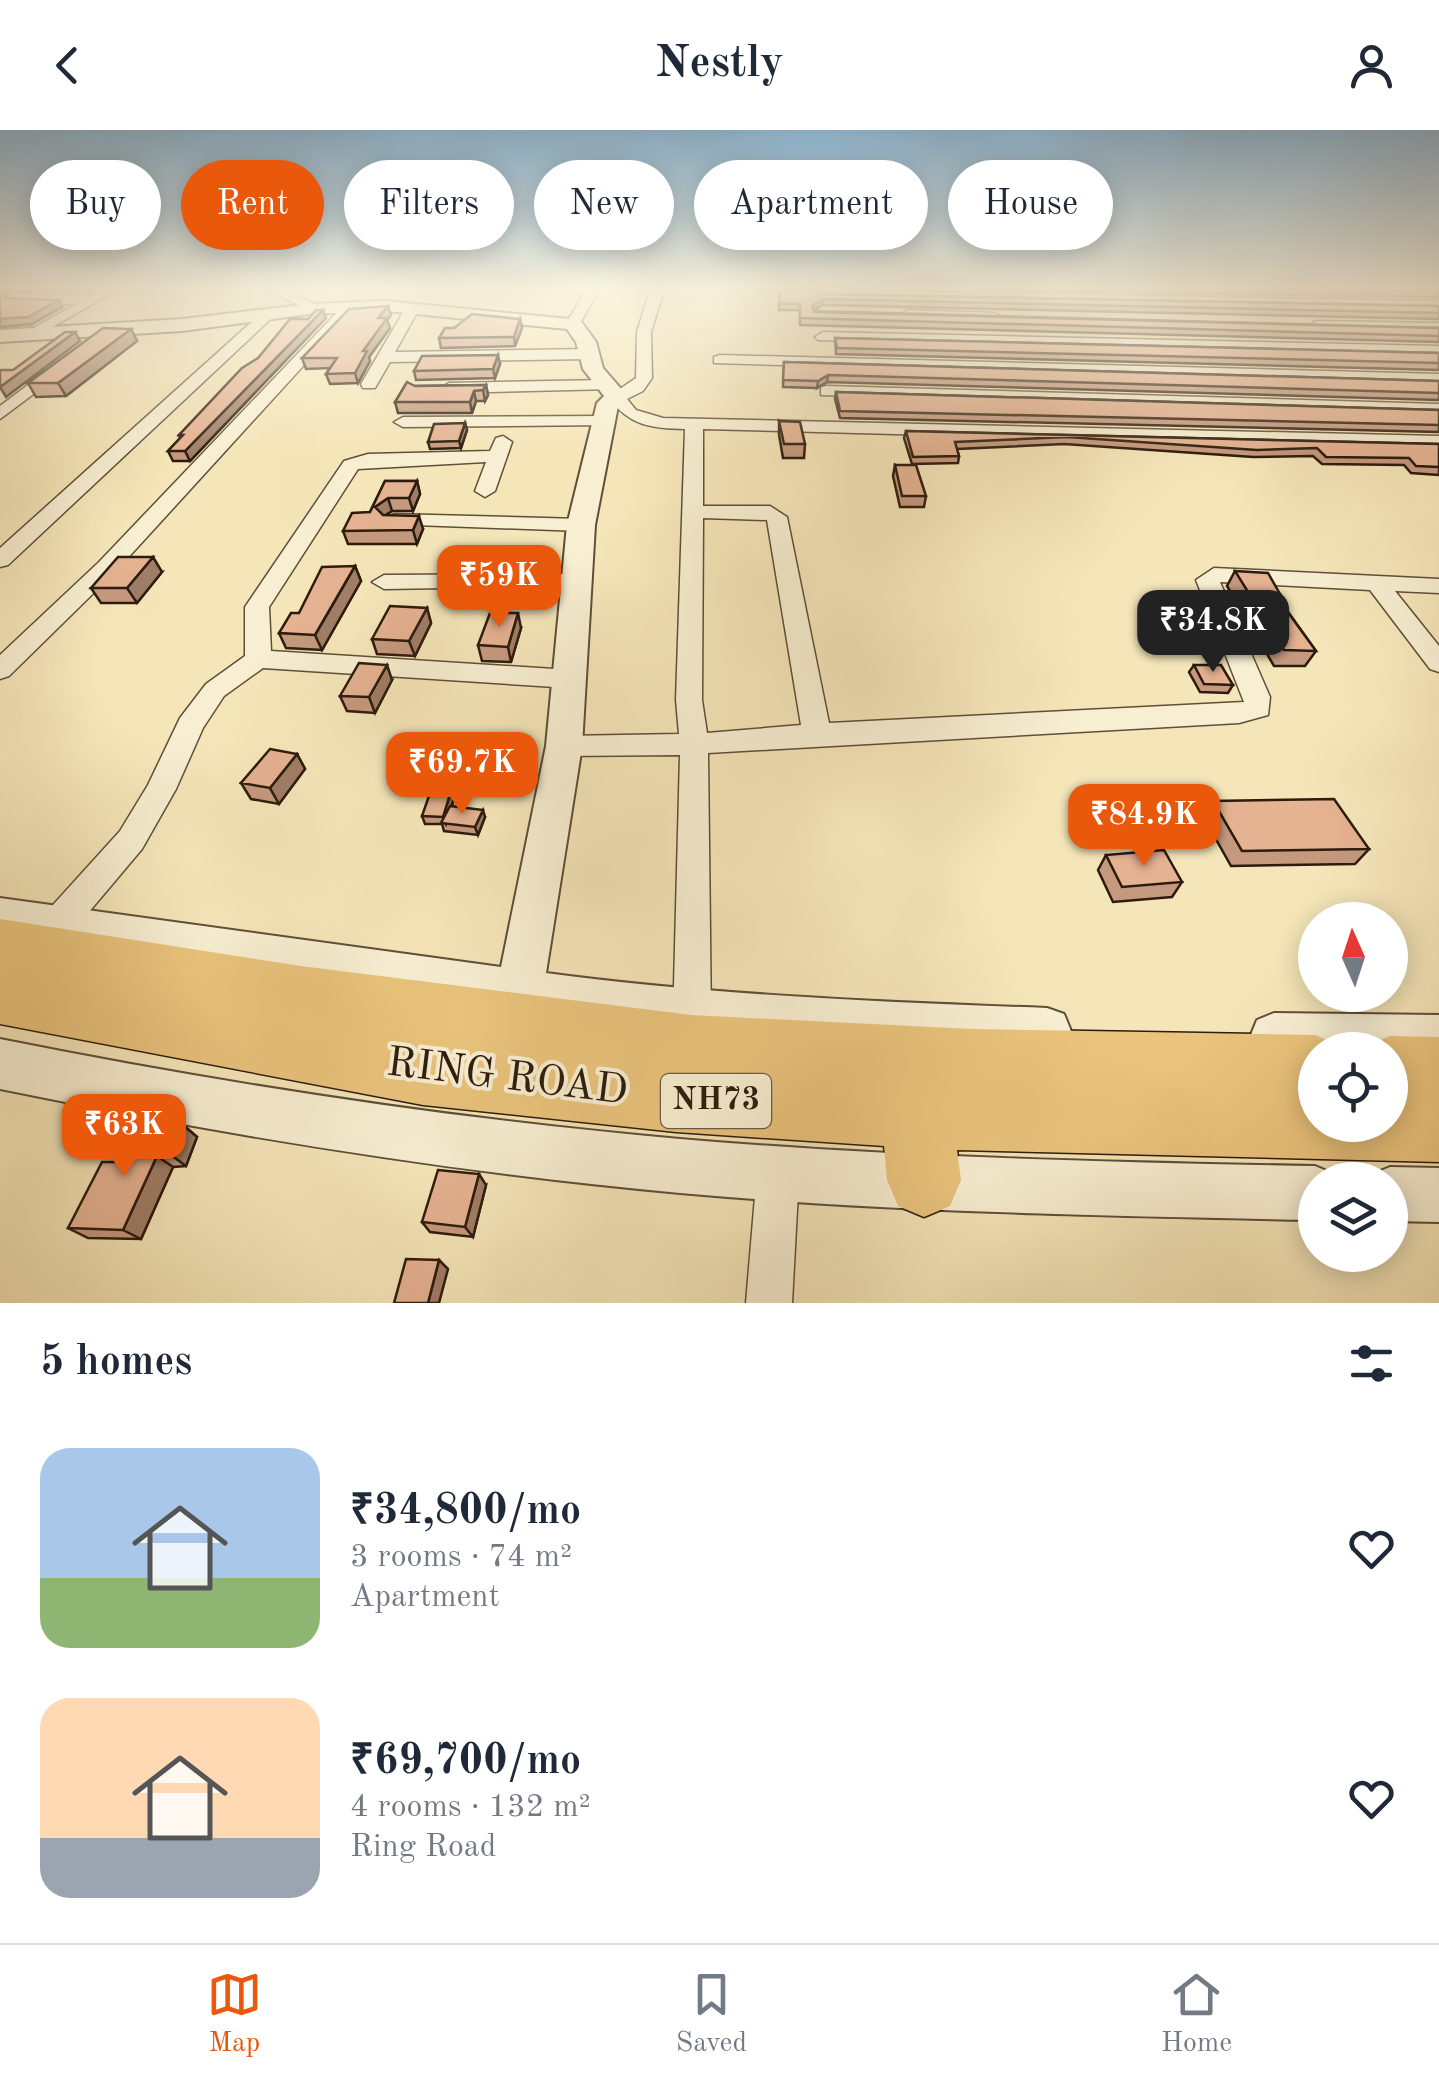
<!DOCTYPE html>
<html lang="en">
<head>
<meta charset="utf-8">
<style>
	:root { --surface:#fff; --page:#f6f6f7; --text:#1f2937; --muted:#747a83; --line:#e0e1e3; --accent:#ea580c }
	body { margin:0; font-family:"Old Standard TT",serif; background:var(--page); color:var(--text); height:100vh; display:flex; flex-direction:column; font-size:38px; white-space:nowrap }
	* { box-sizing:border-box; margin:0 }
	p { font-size:32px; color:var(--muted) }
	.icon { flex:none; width:55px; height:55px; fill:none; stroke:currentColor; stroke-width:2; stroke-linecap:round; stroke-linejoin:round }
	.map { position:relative; height:1173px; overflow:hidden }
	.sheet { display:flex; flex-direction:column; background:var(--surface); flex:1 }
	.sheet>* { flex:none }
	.banner { position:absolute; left:30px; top:30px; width:1380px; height:90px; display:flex; gap:20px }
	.needle { width:65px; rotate:357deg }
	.tools { position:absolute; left:1298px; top:772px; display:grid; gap:20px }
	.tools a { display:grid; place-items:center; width:110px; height:110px; border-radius:50%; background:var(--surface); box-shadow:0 5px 25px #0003; font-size:50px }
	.price { position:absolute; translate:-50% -85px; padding:0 22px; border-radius:20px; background:var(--accent); color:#fff; font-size:32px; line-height:65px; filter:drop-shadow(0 2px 5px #0008) }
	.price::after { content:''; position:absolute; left:50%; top:60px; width:30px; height:22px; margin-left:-15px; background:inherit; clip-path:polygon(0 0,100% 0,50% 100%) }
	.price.current { background:#222; color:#fff }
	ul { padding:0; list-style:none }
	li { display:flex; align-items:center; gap:30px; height:250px; padding:0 40px }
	li span { display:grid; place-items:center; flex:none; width:280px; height:200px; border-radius:30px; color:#555 }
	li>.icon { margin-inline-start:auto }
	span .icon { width:120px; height:120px; fill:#fffc; stroke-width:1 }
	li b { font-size:42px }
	h2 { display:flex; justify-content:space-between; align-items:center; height:120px; padding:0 40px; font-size:42px }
	.pill { padding:0 35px; border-radius:45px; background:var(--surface); box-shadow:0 5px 25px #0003; font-size:35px; line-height:90px }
	.pill.current { background:var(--accent); color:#fff }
	header { display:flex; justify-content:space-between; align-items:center; height:130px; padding:0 40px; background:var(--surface); font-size:45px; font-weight:600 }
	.tab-bar { display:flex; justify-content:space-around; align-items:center; height:140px; border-top:2px solid var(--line); background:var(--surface); font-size:28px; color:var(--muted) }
	.tab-bar a { display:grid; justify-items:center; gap:5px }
	.tab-bar .current { color:var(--accent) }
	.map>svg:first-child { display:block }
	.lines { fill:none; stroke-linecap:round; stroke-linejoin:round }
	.minor-casing { stroke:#5f4e38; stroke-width:3 }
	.tertiary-casing { stroke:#5f4e38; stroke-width:4 }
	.trunk-casing { stroke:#2d1c0d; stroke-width:3 }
	.minor { fill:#f8efd2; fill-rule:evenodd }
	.tertiary { fill:#f8efd2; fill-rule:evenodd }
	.trunk { fill:#eac37c; fill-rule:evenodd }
	.wall { fill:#c5997e; stroke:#2d1c0d; stroke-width:2.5 }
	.shaded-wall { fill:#a07d66; stroke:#2d1c0d; stroke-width:2.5 }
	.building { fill:#e5b292; stroke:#2d1c0d; stroke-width:2.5 }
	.labels { text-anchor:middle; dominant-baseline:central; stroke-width:8; stroke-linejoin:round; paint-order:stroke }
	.shield { fill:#f8efd2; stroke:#6a5b48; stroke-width:2.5 }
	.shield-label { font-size:32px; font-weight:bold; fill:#2d1c0d }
	.near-street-label { font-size:42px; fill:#2d1c0d; stroke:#f8efd2 }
</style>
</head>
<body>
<header><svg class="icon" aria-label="back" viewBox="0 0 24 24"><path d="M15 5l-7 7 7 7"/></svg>Nestly<svg class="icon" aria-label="person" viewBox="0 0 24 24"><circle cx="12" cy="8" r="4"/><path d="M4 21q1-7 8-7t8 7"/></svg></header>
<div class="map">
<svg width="1439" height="1173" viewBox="0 0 1439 1173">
	<rect width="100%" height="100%" fill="#f5e6b9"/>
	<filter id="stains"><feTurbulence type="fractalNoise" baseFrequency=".002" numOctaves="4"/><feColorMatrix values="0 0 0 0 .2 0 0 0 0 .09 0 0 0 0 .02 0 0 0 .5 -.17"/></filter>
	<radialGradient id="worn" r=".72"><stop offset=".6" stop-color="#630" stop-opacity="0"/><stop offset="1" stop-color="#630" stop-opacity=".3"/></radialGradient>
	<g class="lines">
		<defs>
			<path id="minor" d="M 101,160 L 117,160 L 35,207 L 28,203 L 30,200 L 76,174 L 12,172 L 5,168 L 12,164 L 89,166 Z
				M 266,160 L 284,160 L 319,176 L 307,179 Z
				M 586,160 L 599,160 L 578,197 L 568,197 L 566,194 Z
				M 650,160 L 664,160 L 651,202 L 652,248 L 643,261 L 627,269 L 636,280 L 663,288 L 1439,306 L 1439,318 L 703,299 L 703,376 L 770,376 L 787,387 L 829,593 L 1244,572 L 1196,450 L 1214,438 L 1439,449 L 1439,463 L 1395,461 L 1439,516 L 1439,542 L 1430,539 L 1370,460 L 1220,452 L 1270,567 L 1268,585 L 1239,593 L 708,623 L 711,893 L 705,906 L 692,911 L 679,906 L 673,893 L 680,625 L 564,626 L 554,623 L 550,616 L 554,609 L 564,606 L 679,604 L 676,570 L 685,299 C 650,298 630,296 608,267 L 636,248 L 637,202 ZM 703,388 L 767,390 L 801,595 L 707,603 L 702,570 Z
				M 818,160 L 1439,171 L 1439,179 L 820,167 L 813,163 Z
				M 345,174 L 357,177 L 115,442 L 9,546 L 0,549 L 0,525 L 99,432 Z
				M 412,175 L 419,179 L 395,222 L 589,219 L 597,224 L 589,229 L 390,232 L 375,258 L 363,258 L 361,254 L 405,179 Z
				M 265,180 L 277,183 L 8,435 L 0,437 L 0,418 Z
				M 908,180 L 995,183 L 1002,187 L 995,191 L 903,187 L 901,184 Z
				M 1318,191 L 1439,193 L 1439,201 L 1313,198 L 1313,192 Z
				M 823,202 L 1439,216 L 1439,226 L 818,210 L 815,207 Z
				M 720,225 L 1439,244 L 1439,254 L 714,233 L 714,227 Z
				M 53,236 L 67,239 L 0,289 L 0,276 Z
				M 606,250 L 614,255 L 612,259 L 449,263 L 441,258 L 449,253 Z
				M 827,256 L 1439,274 L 1439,284 L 821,265 L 821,257 Z
				M 604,286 L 613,291 L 610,295 L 403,297 L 394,292 L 403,287 Z
				M 503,306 L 512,312 L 495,361 L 485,367 L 475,361 L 486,332 L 358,339 L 269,477 L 271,521 L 570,540 L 579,543 L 583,549 L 579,555 L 570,558 L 263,538 L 224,566 L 203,598 L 176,659 L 142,719 L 67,808 L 55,812 L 43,808 L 38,797 L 43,786 L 120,701 L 148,655 L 180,588 L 206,554 L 245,526 L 245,477 L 344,331 L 368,324 L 490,321 L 496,308 Z
				M 394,384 L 581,389 L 592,395 L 581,401 L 387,394 L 383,390 Z
				M 574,444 L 582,446 L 586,451 L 582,456 L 384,459 L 372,452 L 384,445 Z
				M 778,1022 L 793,1028 L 799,1043 L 792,1173 L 746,1173 L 757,1043 L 763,1028 Z"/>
			<path id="tertiary" d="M 385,171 L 580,190 L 596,212 L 603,238 L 628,267 L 618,276 L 595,395 L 582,616 L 546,843 C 712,865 880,872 1047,878 L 1064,884 L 1071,901 L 1064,918 L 1047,924 L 883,918 L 633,899 L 0,806 L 0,768 L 501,837 L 546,616 L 567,395 L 597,273 L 604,266 L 583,239 L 576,212 L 567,199 L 385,181 L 310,184 L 182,201 L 0,212 L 0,200 L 182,189 L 310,174 Z
				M 1274,883 L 1439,885 L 1439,933 L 1390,932 L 1390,920 L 1315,920 L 1315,931 L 1274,931 L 1257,924 L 1250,907 L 1257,890 Z
				M 0,909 C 225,954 452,989 680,1009 C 891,1027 1103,1032 1315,1036 L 1334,1044 L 1337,1050 L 1315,1050 L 1315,1090 C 1103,1086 891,1082 680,1063 C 451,1042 225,1005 0,959 Z
				M 1390,1037 L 1439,1038 L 1439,1092 L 1390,1091 L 1390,1050 L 1368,1050 L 1371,1045 Z"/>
			<path id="trunk" d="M 0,789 L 301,836 L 691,885 L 972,899 L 1315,905 L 1339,915 L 1341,920 L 1315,920 L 1315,995 L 1390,995 L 1390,920 L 1365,920 L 1366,916 L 1390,906 L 1439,907 L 1439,1032 L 957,1020 L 961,1050 L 950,1076 L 924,1087 L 898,1076 L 887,1050 L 884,1016 L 676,1002 L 423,975 L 0,894 Z"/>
		</defs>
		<!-- minor casing -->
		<use href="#minor" class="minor-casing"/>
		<!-- tertiary casing -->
		<use href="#tertiary" class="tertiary-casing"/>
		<!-- trunk casing -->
		<use href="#trunk" class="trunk-casing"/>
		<!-- minor -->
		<use href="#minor" class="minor"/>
		<!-- tertiary -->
		<use href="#tertiary" class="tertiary"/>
		<!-- trunk -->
		<use href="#trunk" class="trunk"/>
	</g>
	<!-- wall -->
	<path class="wall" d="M 0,160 L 94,160 L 88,162 L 10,161 L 4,167 L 62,177 L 32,194 L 0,197 Z
		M 120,160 L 157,160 L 155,161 L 121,161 Z
		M 780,160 L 814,160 L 820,164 L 1439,176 L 1439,189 L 822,175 L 814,181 L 1439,198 L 1439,212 L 800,195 L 800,180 L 779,180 Z
		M 1003,160 L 1439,160 L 1439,167 Z
		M 391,185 L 387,190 L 390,198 L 369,227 L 370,231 L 358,253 L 330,254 L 326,244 L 330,238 L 306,239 L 302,228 Z
		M 326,188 L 190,331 L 173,331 L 168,321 L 180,308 L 179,305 Z
		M 520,189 L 522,198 L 515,216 L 441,218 L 439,208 L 454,198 Z
		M 131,199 L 137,211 L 66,266 L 36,267 L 28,253 Z
		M 835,208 L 1439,223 L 1439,240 L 836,224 Z
		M 784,232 L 1439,251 L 1439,270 L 827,252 L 817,258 L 783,257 Z
		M 500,234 L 495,248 L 416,250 L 414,241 Z
		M 486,255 L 488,265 L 485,271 L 476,271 L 472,283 L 398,283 L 395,272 L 415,256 Z
		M 836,262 L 1439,280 L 1439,302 L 840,288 L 835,269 Z
		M 779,291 L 805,314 L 804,328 L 783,328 L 779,305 Z
		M 465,293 L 467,300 L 461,318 L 430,319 L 428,312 Z
		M 906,301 L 1439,314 L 1439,345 L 1411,343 L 1404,335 L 1322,334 L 1313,326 L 1253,327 L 1064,314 L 957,319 L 959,326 L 958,333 L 912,334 L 904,308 Z
		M 895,335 L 926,366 L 924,377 L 900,377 L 893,346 Z
		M 385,351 L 417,351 L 420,364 L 413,381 L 392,381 L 386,385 L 423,399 L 417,414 L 348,414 L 343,401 L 370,382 Z
		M 355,436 L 361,451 L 322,520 L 286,518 L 279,503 L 299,483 Z
		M 1235,441 L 1280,464 L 1278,468 L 1316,521 L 1305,536 L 1274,536 L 1227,456 Z
		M 162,442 L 137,473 L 101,473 L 91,458 Z
		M 427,478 L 431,493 L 415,526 L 377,524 L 372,509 Z
		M 521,498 L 511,532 L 482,531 L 478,515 Z
		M 1194,535 L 1233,555 L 1228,563 L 1200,562 L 1189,542 Z
		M 392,550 L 375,583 L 347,581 L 340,566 Z
		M 297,624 L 305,639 L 279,674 L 251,669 L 241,653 Z
		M 451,661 L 454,668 L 452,676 L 485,687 L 478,705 L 444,701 L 442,694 L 425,694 L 422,686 Z
		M 1213,671 L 1369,719 L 1355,734 L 1231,736 L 1203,686 Z
		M 1106,725 L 1182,752 L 1172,767 L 1113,772 L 1098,740 Z
		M 183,995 L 197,1007 L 186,1036 L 173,1037 L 141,1109 L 88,1108 L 68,1098 L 116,1032 Z
		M 486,1055 L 473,1107 L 430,1102 L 422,1092 Z"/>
	<!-- shaded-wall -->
	<path class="shaded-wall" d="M 0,160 L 9,160 L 10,161 L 1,169 Z
		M 823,169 L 822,175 L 811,182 L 812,176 Z
		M 59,170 L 62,177 L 32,194 L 0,197 L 0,189 Z
		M 388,176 L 391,185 L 387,190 L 390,198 L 369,227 L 370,231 L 358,253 L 355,243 L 363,221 L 378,188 Z
		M 323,180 L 326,188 L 190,331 L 185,321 Z
		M 520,189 L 522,198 L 515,216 L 514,207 Z
		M 131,199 L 137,211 L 66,266 L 58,253 Z
		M 75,202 L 80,211 L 6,267 L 0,257 Z
		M 498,225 L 500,234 L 495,248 L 493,239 Z
		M 828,245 L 827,252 L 817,258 L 818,251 Z
		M 486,255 L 488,265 L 485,271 L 483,260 Z
		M 474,261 L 476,271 L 472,283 L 470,272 Z
		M 465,293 L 467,300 L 461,318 L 459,311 Z
		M 417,351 L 420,364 L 413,381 L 409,368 Z
		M 388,368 L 392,381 L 379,389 L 375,377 Z
		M 419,386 L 423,399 L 417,414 L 413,400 Z
		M 153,427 L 162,442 L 137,473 L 127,458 Z
		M 355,436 L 361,451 L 322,520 L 315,505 Z
		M 427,478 L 431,493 L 415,526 L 409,511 Z
		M 518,483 L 521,498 L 511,532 L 508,517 Z
		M 387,535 L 392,550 L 375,583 L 369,567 Z
		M 297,624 L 305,639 L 279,674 L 270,658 Z
		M 451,661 L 454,668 L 446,694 L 443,687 Z
		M 483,680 L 485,687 L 478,705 L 475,697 Z
		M 183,995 L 197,1007 L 186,1036 L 171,1025 Z
		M 157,1026 L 173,1037 L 141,1109 L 123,1100 Z
		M 479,1044 L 486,1055 L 473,1107 L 465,1097 Z
		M 439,1130 L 448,1139 L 439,1173 L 428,1173 Z"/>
	<!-- building -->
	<path class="building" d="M 780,160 L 812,160 L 820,164 L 1439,176 L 1439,183 L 823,169 L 812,176 L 814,182 L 1439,198 L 1439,206 L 800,188 L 800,174 L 779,174 Z
		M 1357,160 L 1439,160 L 1439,161 Z
		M 0,164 L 6,168 L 59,170 L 28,187 L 0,189 Z
		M 388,176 L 378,188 L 387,188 L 363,221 L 367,221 L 355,243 L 326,244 L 337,228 L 302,228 L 349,179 Z
		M 316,180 L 323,180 L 185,321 L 168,321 L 183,305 L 179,305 L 242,238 L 258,228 L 290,189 L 308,189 Z
		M 472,184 L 520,189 L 514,207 L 439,208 L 445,198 L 454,198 Z
		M 103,198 L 131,199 L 58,253 L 28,253 Z
		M 65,202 L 75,202 L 0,257 L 0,240 L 13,240 Z
		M 835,208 L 1439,223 L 1439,233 L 837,218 Z
		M 498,225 L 493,239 L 414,241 L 422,226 Z
		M 784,232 L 1439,251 L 1439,263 L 828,245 L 818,251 L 783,250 Z
		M 407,252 L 415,256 L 486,255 L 483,260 L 474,261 L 470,272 L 395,272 Z
		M 836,262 L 1439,280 L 1439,295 L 840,281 Z
		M 779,291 L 800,292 L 805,314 L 784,314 Z
		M 465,293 L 459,311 L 428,312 L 434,294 Z
		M 906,301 L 1439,314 L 1439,337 L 1416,336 L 1409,328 L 1326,327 L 1317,318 L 1257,320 L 1067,307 L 955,312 L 959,326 L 913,327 Z
		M 895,335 L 916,335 L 926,366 L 902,366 Z
		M 385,351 L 417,351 L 409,368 L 388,368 L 375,377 L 383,385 L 419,386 L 413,400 L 343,401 L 352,383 L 370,382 Z
		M 118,427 L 153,427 L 127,458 L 91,458 Z
		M 355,436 L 315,505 L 279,503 L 291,483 L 299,483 L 322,437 Z
		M 1235,441 L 1268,443 L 1280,464 L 1274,463 L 1316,521 L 1284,520 Z
		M 390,476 L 427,478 L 409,511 L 372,509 Z
		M 490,483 L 518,483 L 508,517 L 478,515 Z
		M 359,533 L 387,535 L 369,567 L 340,566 Z
		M 1194,535 L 1221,535 L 1233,555 L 1204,554 Z
		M 270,619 L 297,624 L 270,658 L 241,653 Z
		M 431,660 L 451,661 L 443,687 L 422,686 Z
		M 1334,669 L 1369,719 L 1242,721 L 1213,671 Z
		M 450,676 L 483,680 L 475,697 L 441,693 Z
		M 1164,720 L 1182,752 L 1122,757 L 1106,725 Z
		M 183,995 L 171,1025 L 157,1026 L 123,1100 L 68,1098 L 102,1032 L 116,1032 L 131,997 Z
		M 438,1040 L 479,1044 L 465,1097 L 422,1092 Z
		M 406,1129 L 439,1130 L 428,1173 L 394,1173 Z"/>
	<!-- sky -->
	<linearGradient id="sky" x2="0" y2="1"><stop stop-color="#8cb7d6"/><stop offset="0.49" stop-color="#faf4e0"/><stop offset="1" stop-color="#faf4e0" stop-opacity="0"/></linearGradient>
	<rect width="1439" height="324" fill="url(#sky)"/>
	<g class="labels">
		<!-- shield labels -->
		<rect class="shield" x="661" y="944" width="110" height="54" rx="8"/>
		<g class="shield-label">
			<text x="716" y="971">NH73</text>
		</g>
		<!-- near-street labels -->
		<g class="near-street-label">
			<text transform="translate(507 948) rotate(7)">RING ROAD</text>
		</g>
	</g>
	<rect width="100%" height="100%" filter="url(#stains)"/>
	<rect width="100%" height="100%" fill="url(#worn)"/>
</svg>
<div class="tools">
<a><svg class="needle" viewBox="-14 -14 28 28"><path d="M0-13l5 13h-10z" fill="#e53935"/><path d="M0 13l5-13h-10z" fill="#747a83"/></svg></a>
<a><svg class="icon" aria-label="locate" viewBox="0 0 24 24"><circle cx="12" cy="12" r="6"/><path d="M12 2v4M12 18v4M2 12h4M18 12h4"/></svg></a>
<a><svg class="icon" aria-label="layers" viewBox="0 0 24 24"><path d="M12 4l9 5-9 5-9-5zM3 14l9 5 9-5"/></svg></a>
</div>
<b class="price" style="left:499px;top:500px">₹59K</b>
<b class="price current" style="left:1213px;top:545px">₹34.8K</b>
<b class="price" style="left:462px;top:687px">₹69.7K</b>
<b class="price" style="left:1144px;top:739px">₹84.9K</b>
<b class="price" style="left:124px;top:1049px">₹63K</b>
<div class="banner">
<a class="pill">Buy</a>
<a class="pill current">Rent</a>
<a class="pill">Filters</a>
<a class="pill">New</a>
<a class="pill">Apartment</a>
<a class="pill">House</a>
</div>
</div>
<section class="sheet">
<h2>5 homes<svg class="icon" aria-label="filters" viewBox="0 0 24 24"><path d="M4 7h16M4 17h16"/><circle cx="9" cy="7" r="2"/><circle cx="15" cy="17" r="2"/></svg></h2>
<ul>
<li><span style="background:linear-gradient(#a9c7e8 65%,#8fb573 0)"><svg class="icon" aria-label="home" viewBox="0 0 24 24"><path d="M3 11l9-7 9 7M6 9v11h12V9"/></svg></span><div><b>₹34,800/mo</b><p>3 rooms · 74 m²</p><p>Apartment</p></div><svg class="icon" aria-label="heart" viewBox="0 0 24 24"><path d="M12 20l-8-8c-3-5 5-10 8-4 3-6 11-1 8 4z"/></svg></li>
<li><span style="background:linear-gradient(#ffd9b3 70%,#9aa5b1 0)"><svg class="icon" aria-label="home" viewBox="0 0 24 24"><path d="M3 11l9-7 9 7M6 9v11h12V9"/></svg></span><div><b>₹69,700/mo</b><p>4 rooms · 132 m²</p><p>Ring Road</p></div><svg class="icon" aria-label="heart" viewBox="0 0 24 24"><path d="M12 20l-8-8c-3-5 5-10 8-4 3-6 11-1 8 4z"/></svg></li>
</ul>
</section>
<nav class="tab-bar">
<a class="current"><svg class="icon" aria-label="map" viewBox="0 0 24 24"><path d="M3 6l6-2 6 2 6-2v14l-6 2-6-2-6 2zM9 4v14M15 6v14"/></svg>Map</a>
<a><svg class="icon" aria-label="saved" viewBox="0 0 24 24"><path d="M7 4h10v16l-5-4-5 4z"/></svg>Saved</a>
<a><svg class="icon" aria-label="home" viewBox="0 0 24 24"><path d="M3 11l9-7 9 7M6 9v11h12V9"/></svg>Home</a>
</nav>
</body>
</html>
